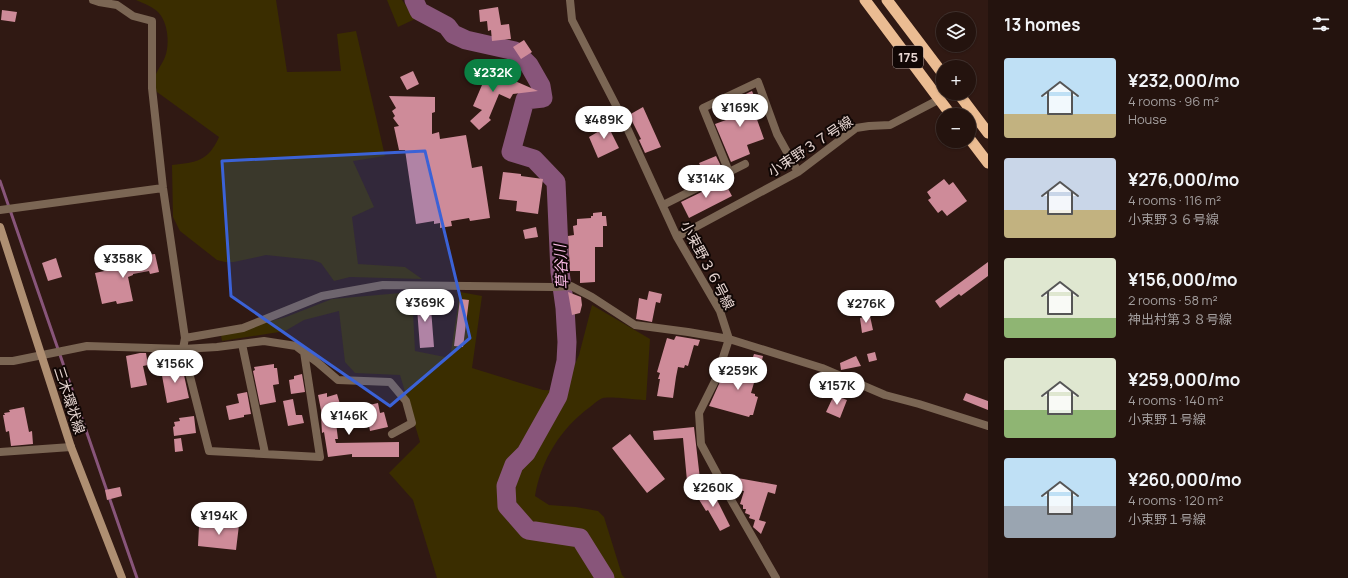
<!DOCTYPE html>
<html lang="en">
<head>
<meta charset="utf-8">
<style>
	:root { --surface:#24130e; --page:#2c1c17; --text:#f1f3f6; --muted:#a39e9e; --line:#41322e; --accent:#0b8043 }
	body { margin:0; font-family:Manrope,"Noto Sans JP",sans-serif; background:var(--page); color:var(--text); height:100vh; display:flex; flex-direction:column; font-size:15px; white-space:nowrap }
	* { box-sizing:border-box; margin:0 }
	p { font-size:13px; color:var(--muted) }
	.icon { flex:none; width:22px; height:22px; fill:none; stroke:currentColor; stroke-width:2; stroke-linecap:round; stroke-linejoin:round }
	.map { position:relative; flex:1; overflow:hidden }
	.side { display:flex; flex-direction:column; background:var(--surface); width:360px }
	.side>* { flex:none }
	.fabs { position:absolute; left:936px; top:12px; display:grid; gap:8px }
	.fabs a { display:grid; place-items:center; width:40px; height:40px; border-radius:50%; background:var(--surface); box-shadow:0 1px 3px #0004,0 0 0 1px var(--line); font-size:20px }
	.price { position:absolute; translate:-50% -34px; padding:0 9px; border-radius:14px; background:#fff; color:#222; font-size:13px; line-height:26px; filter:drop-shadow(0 1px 2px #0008) }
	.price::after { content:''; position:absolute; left:50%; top:24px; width:12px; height:9px; margin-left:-6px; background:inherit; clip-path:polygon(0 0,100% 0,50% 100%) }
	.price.selected { background:var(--accent); color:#fff }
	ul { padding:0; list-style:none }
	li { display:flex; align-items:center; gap:12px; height:100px; padding:0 16px }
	li span { display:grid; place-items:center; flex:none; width:112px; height:80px; border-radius:4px; color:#555 }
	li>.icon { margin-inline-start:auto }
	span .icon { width:48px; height:48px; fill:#fffc; stroke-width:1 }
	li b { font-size:17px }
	h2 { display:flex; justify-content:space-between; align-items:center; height:48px; padding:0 16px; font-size:17px }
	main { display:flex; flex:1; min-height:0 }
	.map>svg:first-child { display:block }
	.green { fill:#3a2d00 }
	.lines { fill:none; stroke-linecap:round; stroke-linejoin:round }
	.stream { stroke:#88557a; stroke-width:3 }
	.river { stroke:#88557a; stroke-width:19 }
	.building { fill:#ce8b99 }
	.minor { stroke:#7b6654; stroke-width:8 }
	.secondary { stroke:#af8f72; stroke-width:8 }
	.trunk { stroke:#ebbc92; stroke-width:11 }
	.marked { fill:#3b62d7; fill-opacity:0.2; stroke:#3b62d7; stroke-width:3; stroke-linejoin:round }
	.labels { text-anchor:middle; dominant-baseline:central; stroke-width:4; stroke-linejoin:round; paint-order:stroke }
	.shield { fill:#110705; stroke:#a79894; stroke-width:1 }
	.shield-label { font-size:13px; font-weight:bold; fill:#e7d6d2 }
	.street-label { font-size:14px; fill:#e7d6d2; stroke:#110705 }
	.water-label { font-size:15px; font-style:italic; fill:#f8b9e5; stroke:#110705 }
</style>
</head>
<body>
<main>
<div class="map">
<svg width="988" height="578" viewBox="0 0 988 578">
	<rect width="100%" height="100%" fill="#301913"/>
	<!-- green -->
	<path class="green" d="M 136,0 L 276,0 L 287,72 L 341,71 L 337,34 L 356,31 L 385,156 L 353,161 L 374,207 L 352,217 L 358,264 L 405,267 L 422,279 L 350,277 L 334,281 L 321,263 L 313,260 L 266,255 L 234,262 L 225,262 L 217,260 L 180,231 L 173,217 L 172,165 C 196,162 208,162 219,137 L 157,92 C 150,76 159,71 165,57 C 170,44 168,22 158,12 C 153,7 143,3 136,0 Z
		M 387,0 L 402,0 L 415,19 L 398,27 Z
		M 412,292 L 415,351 L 450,358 L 460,292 L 482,296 L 472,368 L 543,390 L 563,391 L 579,355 L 592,305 L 650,339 L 646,400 C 638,400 609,396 603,398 C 599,399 594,404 590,407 C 561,428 541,460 535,496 L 549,505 L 576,507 L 598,511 L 604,517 L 622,575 L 625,578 L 437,578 L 413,500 L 389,473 L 420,442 L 400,375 L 355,373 L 345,362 L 339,311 L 304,320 L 285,331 L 222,341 L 221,335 L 286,317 L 332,299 Z"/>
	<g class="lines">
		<!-- stream -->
		<path class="stream" d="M 0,181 L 137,578"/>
		<!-- river -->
		<path class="river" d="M 414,0 L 419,11 L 447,26 L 453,34 L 466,40 L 515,51 L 529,65 L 541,86 L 543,98 L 525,100 L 511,152 L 534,159 L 556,182 L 560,272 L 565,308 L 567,342 L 566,361 L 558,396 L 526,453 L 514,465 L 506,486 L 507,506 L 528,530 L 580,538 L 605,578"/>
	</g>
	<!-- building -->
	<path class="building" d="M 498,7 L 501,25 L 509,24 L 511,39 L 492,41 L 491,30 L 488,31 L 487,21 L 480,22 L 479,10 Z
		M 2,10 L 17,12 L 15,22 L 1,20 Z
		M 524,40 L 532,52 L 521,59 L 513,47 Z
		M 478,65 L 538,91 L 513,94 L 510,99 L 499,94 L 489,118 L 491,120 L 479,130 L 470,121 L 482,110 L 473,106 L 482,85 L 471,80 Z
		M 413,71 L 419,84 L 407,90 L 400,77 Z
		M 752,91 L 755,98 L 750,100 L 764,139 L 747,145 L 750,154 L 731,162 L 715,124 L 726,120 L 723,110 L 733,107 L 731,101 Z
		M 389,96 L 435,97 L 435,112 L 432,113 L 432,134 L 439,132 L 440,139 L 466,135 L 472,168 L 482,166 L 490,218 L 470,221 L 469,218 L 451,221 L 452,226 L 440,228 L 440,223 L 434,224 L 434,221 L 416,224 L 405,150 L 399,150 L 394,127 L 399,126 L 393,118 L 395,116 L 392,111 L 396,108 Z
		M 643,107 L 661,147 L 645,153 L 639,140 L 641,139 L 629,115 Z
		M 613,119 L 617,127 L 610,130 L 619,148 L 598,158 L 589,137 L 601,130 L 599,126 Z
		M 716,156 L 721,166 L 704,173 L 699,163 Z
		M 503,172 L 521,174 L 521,176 L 543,179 L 538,214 L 516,211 L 517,201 L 499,199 Z
		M 944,179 L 949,185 L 953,182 L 967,201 L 947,216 L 942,210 L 938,213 L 928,200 L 931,198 L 927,192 Z
		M 724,181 L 732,196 L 689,218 L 681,202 Z
		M 602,212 L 602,216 L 606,216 L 607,226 L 603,226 L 603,247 L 595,247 L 595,282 L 580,283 L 580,271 L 570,271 L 568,236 L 574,235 L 573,226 L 577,225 L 577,219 L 591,218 L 591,216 L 593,216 L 593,213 Z
		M 536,227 L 538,237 L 525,239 L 523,230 Z
		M 155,254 L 159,272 L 150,274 L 149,271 L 133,274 L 133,275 L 128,277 L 133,301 L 117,304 L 116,301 L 102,304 L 95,273 L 109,270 L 109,267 L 147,258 L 146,255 Z
		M 56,258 L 62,277 L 48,281 L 42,263 Z
		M 988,262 L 988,276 L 961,296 L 959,294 L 940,308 L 935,301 Z
		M 649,291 L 662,294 L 660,303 L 656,302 L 652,322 L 636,319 L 639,298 L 647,300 Z
		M 568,292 L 581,297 L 582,305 L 580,313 L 572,315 Z
		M 421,296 L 430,296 L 434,347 L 420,348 L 417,308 L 421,307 Z
		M 460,299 L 469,300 L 463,347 L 454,346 Z
		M 870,316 L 873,330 L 862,333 L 860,318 Z
		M 676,336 L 700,340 L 698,346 L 694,345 L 688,366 L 685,365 L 684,368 L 678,367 L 676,377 L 673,398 L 657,396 L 660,379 L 658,379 L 660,373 L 657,372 L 667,338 L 674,340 Z
		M 875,352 L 877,360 L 869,362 L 867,354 Z
		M 140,353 L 146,353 L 148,365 L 143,366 L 147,385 L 131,388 L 126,356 Z
		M 754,354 L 763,356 L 758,376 L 756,376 L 751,393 L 755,394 L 755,396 L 758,397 L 753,415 L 750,415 L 749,417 L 709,406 L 724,373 L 746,378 Z
		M 856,356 L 861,366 L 841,370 L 840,363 Z
		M 274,364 L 274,368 L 277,368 L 279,384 L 273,385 L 276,402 L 260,405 L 253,371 L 255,370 L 254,367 Z
		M 182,366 L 189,398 L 167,403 L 161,370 Z
		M 302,374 L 305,392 L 291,394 L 289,380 L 294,379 L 294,376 Z
		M 247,392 L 251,414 L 244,415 L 244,417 L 229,420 L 226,406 L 239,403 L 237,394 Z
		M 327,393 L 327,397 L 337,394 L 340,404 L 334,406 L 338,439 L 335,439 L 336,443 L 399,442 L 399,457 L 352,457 L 352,454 L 328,457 L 324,432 L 322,433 L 321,416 L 322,415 L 318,395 Z
		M 966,393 L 988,401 L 988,410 L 963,400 Z
		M 834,395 L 847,400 L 840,418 L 826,412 Z
		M 293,399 L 296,415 L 302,415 L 304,423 L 288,426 L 283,401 Z
		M 378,403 L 380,413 L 384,412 L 388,427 L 370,431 L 365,406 Z
		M 24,407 L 29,432 L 32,431 L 33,444 L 11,446 L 9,431 L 6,432 L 3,415 L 5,415 L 4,413 L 10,412 L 9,410 Z
		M 194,416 L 196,433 L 174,436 L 173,427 L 175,426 L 174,422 L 180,421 L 179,418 Z
		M 694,427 L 700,479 L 687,481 L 683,438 L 654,440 L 653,431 Z
		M 630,434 L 665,479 L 647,493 L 612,448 Z
		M 181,438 L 183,451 L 175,452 L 174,439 Z
		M 732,477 L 777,485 L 775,494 L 768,492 L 759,520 L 766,522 L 761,534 L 753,527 L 755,520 L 749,518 L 750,515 L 745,513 L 746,509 L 743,509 L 743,505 L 740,504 L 744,491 L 737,490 L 737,486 L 730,485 Z
		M 706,486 L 710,493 L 713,492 L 730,526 L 720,531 L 708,510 L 706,511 L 695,493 Z
		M 120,487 L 122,496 L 107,500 L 105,490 Z
		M 220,523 L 239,525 L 236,550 L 198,546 L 199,526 L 220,526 Z"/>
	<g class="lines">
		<!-- minor -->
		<path class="minor" d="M 93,0 L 99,2 L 117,5 L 133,16 L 152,21 L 152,88 L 163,188 L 185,338
			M 570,0 L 572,20 L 623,119 L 677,237 L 720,311 L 729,339 L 822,368 L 885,395 L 919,404 L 988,426
			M 729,172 L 703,108 L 758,82 L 777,134 L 798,172
			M 663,205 L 745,164
			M 0,210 L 163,188
			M 677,237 L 798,172 L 856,128 L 869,126 L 890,125 L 940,99
			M 242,344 L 265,453
			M 304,352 L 320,457 L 209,451 L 183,349 L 185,338 L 243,328 L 322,296 L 383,285 L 553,287 L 571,286 L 592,297 L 635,325 L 688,332 L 729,339 L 716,379 L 699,413 L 701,444 L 730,498 L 776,578
			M 0,361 L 13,361 L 87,346 L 183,349 L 217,347 L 264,341 L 296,346 L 317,362 L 338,380 L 390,382 L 406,401 L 412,423 L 392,434
			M 0,452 L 71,447"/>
		<!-- secondary -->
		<path class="secondary" d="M 0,227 L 71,447 L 122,578"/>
		<!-- trunk -->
		<path class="trunk" d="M 865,0 L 951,115
			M 887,0 L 943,74
			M 958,93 L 988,133
			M 969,138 L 988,163"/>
	</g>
	<!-- marked area -->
	<path class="marked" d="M 425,151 L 470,338 L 390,406 L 231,296 L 222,161 Z"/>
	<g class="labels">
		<!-- shield labels -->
		<rect class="shield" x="893" y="46" width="30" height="22" rx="3"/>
		<g class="shield-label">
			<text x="908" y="57">175</text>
		</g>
		<!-- street labels -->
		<g class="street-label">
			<text transform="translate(810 146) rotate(-33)">小束野３７号線</text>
			<text transform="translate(708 265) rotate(62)">小束野３６号線</text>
			<text transform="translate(70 400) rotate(72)">三木環状線</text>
		</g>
		<!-- water labels -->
		<g class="water-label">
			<text transform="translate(561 267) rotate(-93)">草谷川</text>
		</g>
	</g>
</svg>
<div class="fabs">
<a><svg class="icon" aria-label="layers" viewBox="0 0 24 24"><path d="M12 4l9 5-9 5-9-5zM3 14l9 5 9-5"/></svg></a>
<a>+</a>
<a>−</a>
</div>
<b class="price selected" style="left:493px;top:93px">¥232K</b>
<b class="price" style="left:740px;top:128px">¥169K</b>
<b class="price" style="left:604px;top:140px">¥489K</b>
<b class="price" style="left:706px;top:199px">¥314K</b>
<b class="price" style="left:123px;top:279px">¥358K</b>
<b class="price" style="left:425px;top:323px">¥369K</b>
<b class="price" style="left:866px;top:324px">¥276K</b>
<b class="price" style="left:175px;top:384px">¥156K</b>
<b class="price" style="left:738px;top:391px">¥259K</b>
<b class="price" style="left:837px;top:406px">¥157K</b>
<b class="price" style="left:349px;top:436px">¥146K</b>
<b class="price" style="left:713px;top:508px">¥260K</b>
<b class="price" style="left:219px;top:536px">¥194K</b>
</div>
<section class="side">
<h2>13 homes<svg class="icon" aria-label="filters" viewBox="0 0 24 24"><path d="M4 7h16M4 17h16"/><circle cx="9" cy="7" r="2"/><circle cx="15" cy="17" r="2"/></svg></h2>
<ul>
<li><span style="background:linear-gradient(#bfe0f5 70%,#c2b280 0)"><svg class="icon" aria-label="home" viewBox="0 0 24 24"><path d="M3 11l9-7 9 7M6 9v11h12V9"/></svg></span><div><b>¥232,000/mo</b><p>4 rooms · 96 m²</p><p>House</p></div></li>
<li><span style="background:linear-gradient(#c9d6e8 65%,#c2b280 0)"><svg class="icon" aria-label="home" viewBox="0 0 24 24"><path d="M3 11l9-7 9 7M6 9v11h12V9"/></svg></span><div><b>¥276,000/mo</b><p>4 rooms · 116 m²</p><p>小束野３６号線</p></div></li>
<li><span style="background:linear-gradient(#dfe7d0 75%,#8fb573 0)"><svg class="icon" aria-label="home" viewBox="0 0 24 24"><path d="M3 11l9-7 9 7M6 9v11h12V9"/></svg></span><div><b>¥156,000/mo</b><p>2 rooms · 58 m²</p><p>神出村第３８号線</p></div></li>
<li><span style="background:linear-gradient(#dfe7d0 65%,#8fb573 0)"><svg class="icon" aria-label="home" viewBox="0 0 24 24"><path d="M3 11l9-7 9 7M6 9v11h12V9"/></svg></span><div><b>¥259,000/mo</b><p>4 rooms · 140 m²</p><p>小束野１号線</p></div></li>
<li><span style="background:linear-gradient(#bfe0f5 60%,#9aa5b1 0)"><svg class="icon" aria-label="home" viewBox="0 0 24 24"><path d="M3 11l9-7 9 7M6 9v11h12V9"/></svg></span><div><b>¥260,000/mo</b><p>4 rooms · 120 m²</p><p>小束野１号線</p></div></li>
</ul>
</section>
</main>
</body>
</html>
